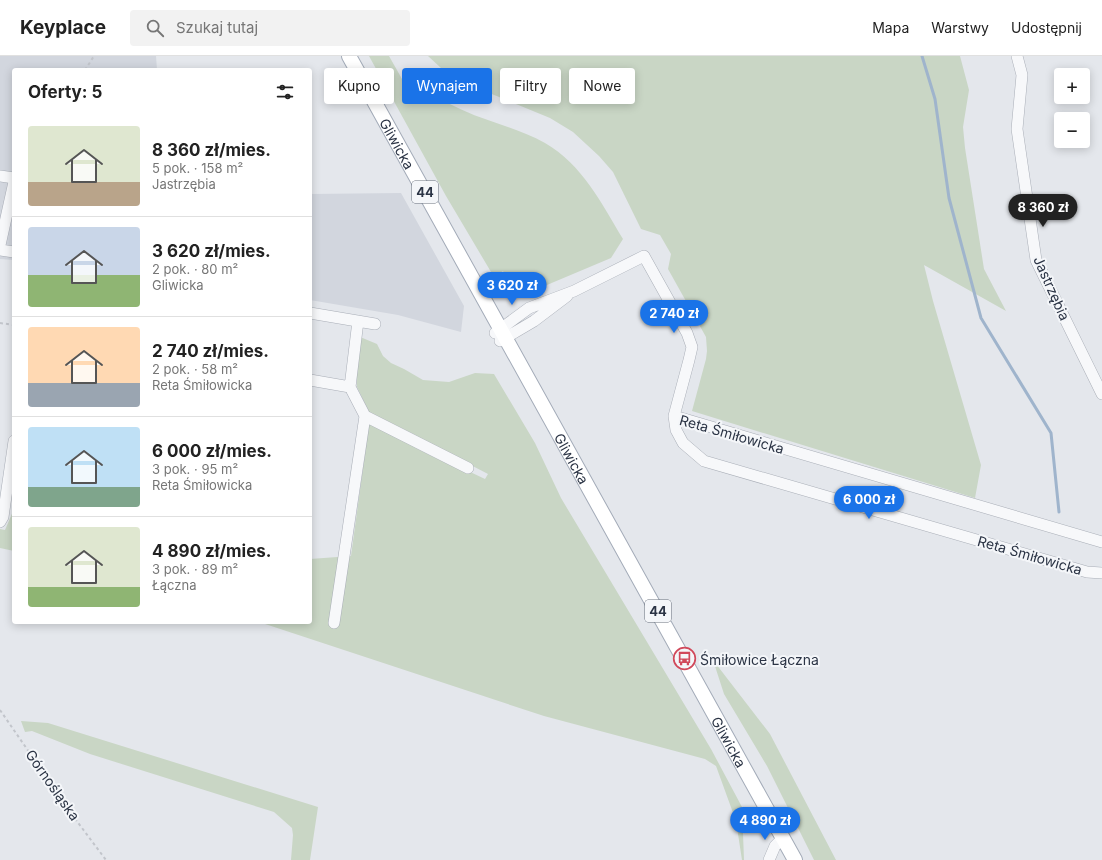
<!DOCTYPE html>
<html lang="pl">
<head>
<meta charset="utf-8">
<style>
	:root { --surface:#fff; --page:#f2f2f2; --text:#222; --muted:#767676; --line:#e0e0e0; --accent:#1a73e8 }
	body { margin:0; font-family:Inter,sans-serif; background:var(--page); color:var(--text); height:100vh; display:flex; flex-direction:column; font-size:15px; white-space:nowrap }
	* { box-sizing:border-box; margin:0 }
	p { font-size:13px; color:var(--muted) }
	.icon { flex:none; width:22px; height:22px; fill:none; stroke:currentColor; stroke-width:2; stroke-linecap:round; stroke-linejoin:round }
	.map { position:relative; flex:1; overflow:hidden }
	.panel { position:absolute; left:12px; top:12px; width:300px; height:556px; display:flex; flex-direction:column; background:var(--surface); border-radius:4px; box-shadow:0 2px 10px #0003 }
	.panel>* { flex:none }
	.top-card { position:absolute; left:324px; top:12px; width:380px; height:36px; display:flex; gap:8px }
	.fabs { position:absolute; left:1054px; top:12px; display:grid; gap:8px }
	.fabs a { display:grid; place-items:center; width:36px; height:36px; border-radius:4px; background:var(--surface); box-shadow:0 2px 10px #0003; font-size:20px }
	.price { position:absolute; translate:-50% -34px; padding:0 9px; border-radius:14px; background:var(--accent); color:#fff; font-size:13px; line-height:26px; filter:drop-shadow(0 1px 2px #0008) }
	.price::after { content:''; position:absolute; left:50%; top:24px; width:12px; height:9px; margin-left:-6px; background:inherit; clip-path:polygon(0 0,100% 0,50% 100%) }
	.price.current { background:#222; color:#fff }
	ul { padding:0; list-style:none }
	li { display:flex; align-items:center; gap:12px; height:100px; padding:0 16px }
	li+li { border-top:1px solid var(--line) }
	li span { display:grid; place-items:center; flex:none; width:112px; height:80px; border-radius:4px; color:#555 }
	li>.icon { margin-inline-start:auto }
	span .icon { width:48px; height:48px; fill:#fffc; stroke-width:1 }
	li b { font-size:17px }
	h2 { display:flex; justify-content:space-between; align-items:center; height:48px; padding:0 16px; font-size:17px }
	.chip { padding:0 14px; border-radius:4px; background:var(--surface); box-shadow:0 2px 10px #0003; font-size:14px; line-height:36px }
	.chip.current { background:var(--accent); color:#fff }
	header { display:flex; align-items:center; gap:24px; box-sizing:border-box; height:56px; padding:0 20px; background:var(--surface); border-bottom:1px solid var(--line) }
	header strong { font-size:19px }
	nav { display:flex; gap:22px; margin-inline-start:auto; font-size:14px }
	.search { width:280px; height:36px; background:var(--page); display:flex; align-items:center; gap:10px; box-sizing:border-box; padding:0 14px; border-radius:4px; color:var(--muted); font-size:15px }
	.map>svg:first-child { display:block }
	.built { fill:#d2d6de }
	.green { fill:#c9d6c5 }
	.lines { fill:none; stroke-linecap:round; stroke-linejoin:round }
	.stream { stroke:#9fb4cc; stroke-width:3 }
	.minor-casing { stroke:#a9aeb7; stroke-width:12 }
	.major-casing { stroke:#a3abb8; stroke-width:16 }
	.path { stroke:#c2c5cb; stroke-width:2; stroke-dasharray:3 3; stroke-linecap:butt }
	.minor { stroke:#f7f8fa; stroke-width:11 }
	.major { stroke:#fff; stroke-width:14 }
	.labels { text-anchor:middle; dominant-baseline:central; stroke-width:4; stroke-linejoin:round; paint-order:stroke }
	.shield { fill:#f4f6f9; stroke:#676e7b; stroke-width:1 }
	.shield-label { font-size:13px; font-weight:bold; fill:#2b3445 }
	.street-label { font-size:14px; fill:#2b3445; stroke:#f4f6f9 }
	.poi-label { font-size:14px; fill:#2b3445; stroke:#f4f6f9; text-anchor:start }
</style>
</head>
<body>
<header>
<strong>Keyplace</strong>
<div class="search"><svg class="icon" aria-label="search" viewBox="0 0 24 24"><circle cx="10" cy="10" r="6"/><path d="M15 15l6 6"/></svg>Szukaj tutaj</div>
<nav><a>Mapa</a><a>Warstwy</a><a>Udostępnij</a></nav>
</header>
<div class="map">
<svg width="1102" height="804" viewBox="0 0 1102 804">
	<rect width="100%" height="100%" fill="#e4e7ec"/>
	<!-- built -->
	<path class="built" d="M 0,0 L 156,0 L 157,14 L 14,14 L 14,204 L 0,203 Z
		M 401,137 L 464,250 L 461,276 L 398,259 L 310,244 L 310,138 Z"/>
	<!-- green -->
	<path class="green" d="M 369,0 L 389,0 L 415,46 L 434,37 C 440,42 447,47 454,50 C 483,65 516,71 545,87 C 582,108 602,148 623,183 L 611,202 L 535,234 L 513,232 L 503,215 L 494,221 L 446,140 Z
		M 428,0 L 960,0 L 969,34 L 963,71 L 965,92 L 984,213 L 1006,255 L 924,209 L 933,245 L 981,409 L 975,442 L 692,355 L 706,303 L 707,295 L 706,281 L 668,213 L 671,198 L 660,179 L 641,173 L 613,116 L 599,100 L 573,76 L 550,62 L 465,27 L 441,12 Z
		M 353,278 L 377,288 L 383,300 L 391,307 L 404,313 L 423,324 L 449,326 L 475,317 L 494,318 L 535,387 L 561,442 L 711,693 L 742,751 L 744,804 L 742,804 L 736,765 L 716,710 L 705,703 L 544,660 L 259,566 L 310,566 L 310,503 L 351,500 L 369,368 L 485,423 L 488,418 L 369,356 L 357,331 Z
		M 14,453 L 14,495 L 0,492 L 0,473 L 5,474 Z
		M 713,604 L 770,678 L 836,804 L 814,804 L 767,710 L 724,638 Z
		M 21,665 L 48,667 L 318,751 L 310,804 L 291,804 L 293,779 L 292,772 L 274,756 L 90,698 L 32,675 L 25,676 Z"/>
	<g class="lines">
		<!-- stream -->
		<path class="stream" d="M 922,0 L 935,43 L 949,142 L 981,262 L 1051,377 L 1059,456"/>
		<defs>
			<path id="minor" d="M 1017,0 L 1022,19 L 1017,73 L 1036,204 L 1102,338
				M 0,120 L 14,122
				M 0,189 L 14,126
				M 0,194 L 14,196
				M 310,257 L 375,268
				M 495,277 L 529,252 L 574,235 L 644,200 L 687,277 L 692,291 L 689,304 L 674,360 L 676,374 L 683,387 L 704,405 L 1087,516 L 1102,517
				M 500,285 L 534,265 L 567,240
				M 310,324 L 350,331 L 365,360 L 468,412
				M 350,331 L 358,265
				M 674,360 L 1102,486
				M 0,466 L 3,461 L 14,385
				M 334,567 L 365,360
				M 769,804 L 775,790 L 783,782"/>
			<g id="major">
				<path id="s1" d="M 349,0 L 795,804"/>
			</g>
		</defs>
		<!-- minor casing -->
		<use href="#minor" class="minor-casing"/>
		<!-- major casing -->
		<use href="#major" class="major-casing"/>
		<!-- path -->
		<path class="path" d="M 85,14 L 94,0
			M 0,267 L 14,269
			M 0,654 L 76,764 L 106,804"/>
		<!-- minor -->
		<use href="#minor" class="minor"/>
		<!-- major -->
		<use href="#major" class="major"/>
	</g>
	<!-- icons -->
	<defs>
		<symbol id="bus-ring" viewBox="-11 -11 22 22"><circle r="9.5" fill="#f4f6f9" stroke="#d1495b" stroke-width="1.5"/><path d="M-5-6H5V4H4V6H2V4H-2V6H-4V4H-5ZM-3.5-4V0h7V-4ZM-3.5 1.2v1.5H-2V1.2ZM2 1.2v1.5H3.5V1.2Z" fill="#d1495b"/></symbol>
	</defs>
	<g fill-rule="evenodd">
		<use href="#bus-ring" x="672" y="590" width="25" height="25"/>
	</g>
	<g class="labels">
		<!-- shield labels -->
		<g class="shield">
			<rect x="412" y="125" width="26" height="22" rx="3"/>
			<rect x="645" y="544" width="26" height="22" rx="3"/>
		</g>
		<g class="shield-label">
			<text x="425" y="136">44</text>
			<text x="658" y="555">44</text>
		</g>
		<!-- street labels -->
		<g class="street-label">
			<text stroke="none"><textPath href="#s1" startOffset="100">Gliwicka</textPath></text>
			<text transform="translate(1052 232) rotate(66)">Jastrzębia</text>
			<text transform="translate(732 378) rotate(16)">Reta Śmiłowicka</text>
			<text stroke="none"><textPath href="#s1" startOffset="460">Gliwicka</textPath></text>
			<text transform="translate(1030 499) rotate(16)">Reta Śmiłowicka</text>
			<text stroke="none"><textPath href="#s1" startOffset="784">Gliwicka</textPath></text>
			<text transform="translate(53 729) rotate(55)">Górnośląska</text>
		</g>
		<!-- poi labels -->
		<g class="poi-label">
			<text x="700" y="603">Śmiłowice Łączna</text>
		</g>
	</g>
</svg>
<div class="fabs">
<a>+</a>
<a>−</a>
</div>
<b class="price current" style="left:1043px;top:172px">8 360 zł</b>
<b class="price" style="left:512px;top:250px">3 620 zł</b>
<b class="price" style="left:674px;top:278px">2 740 zł</b>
<b class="price" style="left:869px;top:464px">6 000 zł</b>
<b class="price" style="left:765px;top:785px">4 890 zł</b>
<div class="top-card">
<a class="chip">Kupno</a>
<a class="chip current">Wynajem</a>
<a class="chip">Filtry</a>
<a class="chip">Nowe</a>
</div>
<section class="panel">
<h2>Oferty: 5<svg class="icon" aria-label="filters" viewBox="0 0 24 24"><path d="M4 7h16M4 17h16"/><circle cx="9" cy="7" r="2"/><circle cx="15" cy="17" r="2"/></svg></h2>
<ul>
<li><span style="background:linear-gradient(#dfe7d0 70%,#b9a48a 0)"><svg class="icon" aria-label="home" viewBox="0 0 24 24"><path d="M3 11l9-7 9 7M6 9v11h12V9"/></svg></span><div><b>8 360 zł/mies.</b><p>5 pok. · 158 m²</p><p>Jastrzębia</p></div></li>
<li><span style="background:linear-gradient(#c9d6e8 60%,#8fb573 0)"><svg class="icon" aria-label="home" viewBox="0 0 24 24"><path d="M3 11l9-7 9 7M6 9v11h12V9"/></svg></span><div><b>3 620 zł/mies.</b><p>2 pok. · 80 m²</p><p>Gliwicka</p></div></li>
<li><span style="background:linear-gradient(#ffd9b3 70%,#9aa5b1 0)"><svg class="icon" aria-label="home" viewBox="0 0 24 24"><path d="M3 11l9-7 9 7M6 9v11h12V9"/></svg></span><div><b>2 740 zł/mies.</b><p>2 pok. · 58 m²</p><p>Reta Śmiłowicka</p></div></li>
<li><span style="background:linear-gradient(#bfe0f5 75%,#7fa58c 0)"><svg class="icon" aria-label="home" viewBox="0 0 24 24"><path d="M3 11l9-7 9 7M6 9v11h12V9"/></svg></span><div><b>6 000 zł/mies.</b><p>3 pok. · 95 m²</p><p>Reta Śmiłowicka</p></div></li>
<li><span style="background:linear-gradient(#dfe7d0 75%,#8fb573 0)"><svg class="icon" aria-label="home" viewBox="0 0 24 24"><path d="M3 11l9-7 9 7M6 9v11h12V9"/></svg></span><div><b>4 890 zł/mies.</b><p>3 pok. · 89 m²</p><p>Łączna</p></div></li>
</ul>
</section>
</div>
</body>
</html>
